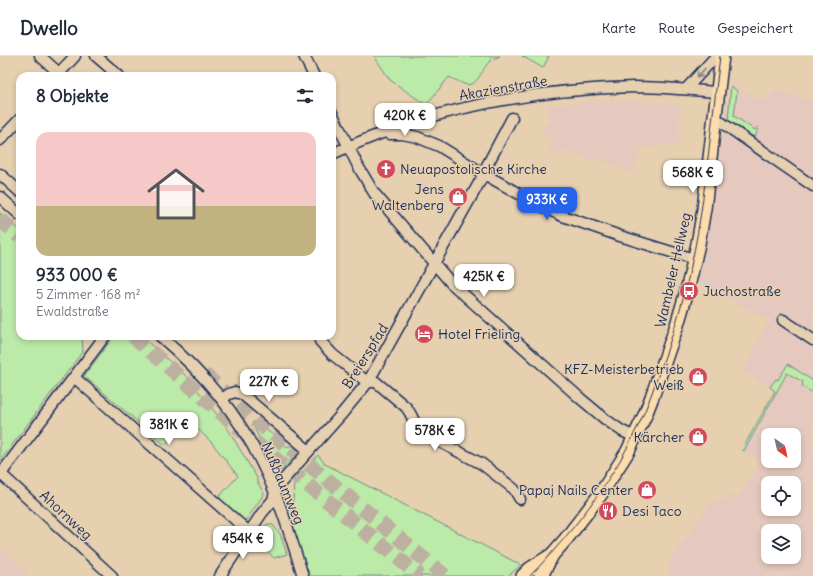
<!DOCTYPE html>
<html lang="de">
<head>
<meta charset="utf-8">
<style>
	:root { --surface:#fff; --page:#f2f2f3; --text:#1f2937; --muted:#747a83; --line:#e0e1e3; --accent:#2563eb }
	body { margin:0; font-family:Delius,sans-serif; background:var(--page); color:var(--text); height:100vh; display:flex; flex-direction:column; font-size:15px; white-space:nowrap }
	* { box-sizing:border-box; margin:0 }
	p { font-size:13px; color:var(--muted) }
	.icon { flex:none; width:22px; height:22px; fill:none; stroke:currentColor; stroke-width:2; stroke-linecap:round; stroke-linejoin:round }
	.map { position:relative; flex:1; overflow:hidden }
	.panel { position:absolute; left:16px; top:16px; width:320px; height:268px; display:flex; flex-direction:column; background:var(--surface); border-radius:12px; box-shadow:0 2px 6px #0003 }
	.panel>* { flex:none }
	.needle { width:26px; rotate:146deg }
	.tools { position:absolute; left:761px; top:372px; display:grid; gap:8px }
	.tools a { display:grid; place-items:center; width:40px; height:40px; border-radius:8px; background:var(--surface); box-shadow:0 2px 6px #0003; font-size:20px }
	.price { position:absolute; translate:-50% -34px; padding:0 9px; border-radius:8px; background:#fff; color:#222; font-size:13px; line-height:26px; filter:drop-shadow(0 1px 2px #0008) }
	.price::after { content:''; position:absolute; left:50%; top:24px; width:12px; height:9px; margin-left:-6px; background:inherit; clip-path:polygon(0 0,100% 0,50% 100%) }
	.price.on { background:var(--accent); color:#fff }
	ul { padding:0; list-style:none }
	li { display:grid; align-content:center; gap:8px; height:212px; padding:0 20px }
	li+li { border-top:1px solid var(--line) }
	li span { display:grid; place-items:center; height:124px; border-radius:12px; color:#555 }
	li>.icon { margin-inline-start:auto }
	span .icon { width:72px; height:72px; fill:#fffc; stroke-width:1 }
	li b { font-size:17px }
	h2 { display:flex; justify-content:space-between; align-items:center; height:48px; padding:0 20px; font-size:17px }
	header { display:flex; align-items:center; gap:24px; box-sizing:border-box; height:56px; padding:0 20px; background:var(--surface); border-bottom:1px solid var(--line) }
	header strong { font-size:19px }
	nav { display:flex; gap:22px; margin-inline-start:auto; font-size:14px }
	.map>svg:first-child { display:block }
	.built { fill:#e5c9be; fill-rule:evenodd }
	.green { fill:#bceaa8; stroke:#6c8c83 }
	.lines { fill:none; stroke-linecap:round; stroke-linejoin:round }
	.highway-tunnel { stroke:#bdb0a0; stroke-width:15; stroke-dasharray:15 8; stroke-linecap:butt }
	.minor-casing { stroke:#1b2f5e; stroke-width:13 }
	.major-casing { stroke:#1b2f5e; stroke-width:16 }
	.minor { stroke:#e6d0b0; stroke-width:10 }
	.major { stroke:#fddcac; stroke-width:13 }
	.tram { stroke:#1b2f5e; stroke-width:1 }
	.oneway { stroke:#808087 }
	.labels { text-anchor:middle; dominant-baseline:central; stroke-width:3; stroke-linejoin:round; paint-order:stroke }
	.street-label { font-size:14px; fill:#1b2f5e; stroke:#e6d0b0 }
	.poi-label { font-size:14px; fill:#1b2f5e; stroke:#e6d0b0; text-anchor:start }
</style>
</head>
<body>
<header>
<strong>Dwello</strong>
<nav><a>Karte</a><a>Route</a><a>Gespeichert</a></nav>
</header>
<div class="map">
<svg width="813" height="520" viewBox="0 0 813 520">
	<rect width="100%" height="100%" fill="#e6d0b0"/>
	<filter id="ink" filterUnits="userSpaceOnUse"><feTurbulence type="fractalNoise" baseFrequency=".025" numOctaves="2"/><feDisplacementMap in="SourceGraphic" scale="8" xChannelSelector="R" yChannelSelector="G"/><feConvolveMatrix kernelMatrix="1 2 1 2 8 2 1 2 1" color-interpolation-filters="sRGB"/></filter>
	<g filter="url(#ink)">
		<!-- built -->
		<path class="built" d="M 730,28 L 765,46 L 776,33 L 813,46 L 813,520 L 668,520 L 672,514 L 666,510 L 709,449 L 733,439 L 738,441 L 761,406 L 742,394 L 775,335 L 744,315 L 768,264 L 698,226 L 706,193 ZM 768,379 L 794,379 L 794,405 L 768,405 ZM 768,427 L 794,427 L 794,453 L 768,453 ZM 768,475 L 794,475 L 794,501 L 768,501 Z
			M 635,45 L 680,49 L 678,89 L 643,91 L 631,117 L 596,101 L 594,105 L 570,95 L 545,101 L 555,83 L 544,78 L 543,68 L 549,68 L 548,50 L 581,46 Z
			M 0,492 L 30,520 L 0,520 Z"/>
		<!-- green -->
		<path class="green" d="M 374,0 L 500,0 C 496,2 492,3 489,6 C 481,14 478,32 464,28 C 459,26 454,23 449,21 L 426,49 L 390,24 Z
			M 522,0 L 549,0 L 543,12 Z
			M 731,30 L 737,35 L 734,60 L 755,74 L 758,70 L 757,76 L 755,81 L 752,80 L 728,64 Z
			M 0,157 L 20,174 L 20,280 L 82,280 L 83,295 L 0,405 Z
			M 114,280 L 141,280 L 187,321 L 226,370 L 257,422 L 257,425 L 264,438 L 246,464 L 243,464 L 218,442 L 238,420 L 212,387 L 188,363 L 165,389 L 84,320 Z
			M 788,308 L 813,325 L 813,337 L 802,330 L 803,326 L 787,317 L 744,395 L 742,394 L 775,335 L 770,331 L 776,323 L 778,324 Z
			M 256,365 L 287,391 L 295,388 L 300,393 L 285,411 L 282,414 L 276,414 L 273,412 L 252,367 Z
			M 318,399 L 325,408 L 521,509 L 508,520 L 309,520 L 287,456 L 293,445 L 294,426 Z
			M 267,468 L 273,469 L 280,478 L 287,498 L 274,502 L 255,484 Z"/>
		<g class="lines">
			<!-- highway-tunnel -->
			<path class="highway-tunnel" d="M 0,163 L 20,181
				M 133,280 L 256,387 L 420,520
				M 204,318 L 268,375 L 445,520"/>
			<defs>
				<path id="minor" d="M 40,0 L 60,18
					M 96,0 L 119,20
					M 304,0 L 314,20
					M 59,20 L 63,13 L 75,0
					M 686,33 L 716,0
					M 332,57 L 358,110 L 374,137 L 451,227 L 581,343 L 605,363 L 622,375 L 635,381
					M 715,62 L 813,130
					M 389,78 L 402,78 L 417,81 L 439,90 L 484,118 L 537,148 L 560,159 L 620,180 L 694,203
					M 0,84 L 20,63
					M 332,98 C 361,85 390,73 420,64 C 489,43 561,33 633,31 C 661,31 690,34 718,36
					M 483,117 L 512,62
					M 0,118 L 20,136
					M 0,141 L 20,159
					M 783,264 L 813,284
					M 160,280 C 203,317 237,356 262,408 C 280,444 291,482 303,520
					M 320,285 L 332,298 L 362,322 L 368,326 L 376,326 L 406,351 L 410,357 L 416,369 L 425,378 L 482,408 L 514,433 L 520,443
					M 74,321 L 249,476
					M 222,343 L 229,338 L 235,336 L 242,338 L 309,395
					M 1,418 L 112,520
					M 0,419 L 105,280
					M 220,520 L 262,457 L 273,444 L 275,436 L 277,431 L 340,360 L 368,326 L 484,118"/>
				<path id="major" d="M 523,520 L 530,513 L 552,499 L 566,483 L 600,439 L 628,395 L 645,359 L 652,341 L 677,269 L 687,235 L 698,188 L 704,153 L 722,0
					M 541,520 L 552,499"/>
			</defs>
			<!-- minor casing -->
			<use href="#minor" class="minor-casing"/>
			<!-- major casing -->
			<use href="#major" class="major-casing"/>
			<!-- minor -->
			<use href="#minor" class="minor"/>
			<!-- major -->
			<use href="#major" class="major"/>
			<!-- tram -->
			<path class="tram" d="M 530,520 C 570,479 611,427 635,376 C 645,357 652,337 659,317 C 672,282 683,246 691,210 C 701,166 706,120 711,75 C 714,50 717,25 720,0"/>
		</g>
		<!-- one-way arrows -->
		<defs><path id="oneway-shaft" d="M-6 0H5M1.5-3L5.5 0L1.5 3" fill="none" stroke-width="1.6" stroke-linecap="round" stroke-linejoin="round"/></defs>
		<use class="oneway" href="#oneway-shaft" transform="translate(701 17) rotate(131)"/>
	</g>
	<!-- icons -->
	<defs>
		<symbol id="church-disc" viewBox="-11 -11 22 22"><circle r="9.5" fill="#d1495b" stroke="#e6d0b0"/><path d="M-1.2-6h2.4v3.5h3.3v2.4h-3.3V6h-2.4V-.1h-3.3v-2.4h3.3Z" fill="#fff"/></symbol>
		<symbol id="shop-disc" viewBox="-11 -11 22 22"><circle r="9.5" fill="#d1495b" stroke="#e6d0b0"/><path d="M-5-2.5h2.3a2.7 3.5 0 0 1 5.4 0H5L5.5 6h-11ZM-1.5-2.5h3a1.5 2.3 0 0 0-3 0Z" fill="#fff"/></symbol>
		<symbol id="bus-disc" viewBox="-11 -11 22 22"><circle r="9.5" fill="#d1495b" stroke="#e6d0b0"/><path d="M-5-6H5V4H4V6H2V4H-2V6H-4V4H-5ZM-3.5-4V0h7V-4ZM-3.5 1.2v1.5H-2V1.2ZM2 1.2v1.5H3.5V1.2Z" fill="#fff"/></symbol>
		<symbol id="hotel-disc" viewBox="-11 -11 22 22"><circle r="9.5" fill="#d1495b" stroke="#e6d0b0"/><path d="M-6-4.5h1.5V1H6V5H4.5V3h-9V5H-6ZM-4 0a1.8 1.8 0 1 1 3.6 0ZM.5 0V-2.5h3Q6-2.5 6 0Z" fill="#fff"/></symbol>
		<symbol id="restaurant-disc" viewBox="-11 -11 22 22"><circle r="9.5" fill="#d1495b" stroke="#e6d0b0"/><path d="M-5-6h1v4h1v-4h1v4h1v-4h1v5L-1.5 .5V6h-2V.5L-5-1ZM5-6V6H3V1.5H1.5Q1.5-4 5-6Z" fill="#fff"/></symbol>
	</defs>
	<g fill-rule="evenodd">
		<use href="#church-disc" x="375" y="102" width="22" height="22"/>
		<use href="#shop-disc" x="447" y="130" width="22" height="22"/>
		<use href="#bus-disc" x="678" y="224" width="22" height="22"/>
		<use href="#hotel-disc" x="413" y="267" width="22" height="22"/>
		<use href="#shop-disc" x="687" y="310" width="22" height="22"/>
		<use href="#shop-disc" x="687" y="370" width="22" height="22"/>
		<use href="#shop-disc" x="636" y="423" width="22" height="22"/>
		<use href="#restaurant-disc" x="597" y="444" width="22" height="22"/>
	</g>
	<g class="labels">
		<!-- street labels -->
		<g class="street-label">
			<text transform="translate(503 32) rotate(-10)">Akazienstraße</text>
			<text transform="translate(673 214) rotate(-77)">Wambeler Hellweg</text>
			<text transform="translate(365 300) rotate(-58)">Breierspfad</text>
			<text transform="translate(283 427) rotate(67)">Nußbaumweg</text>
			<text transform="translate(66 459) rotate(43)">Ahornweg</text>
		</g>
		<!-- poi labels -->
		<g class="poi-label">
			<text x="400" y="113">Neuapostolische Kirche</text>
			<text x="444" y="133" text-anchor="end">Jens<tspan x="444" dy="16">Waltenberg</tspan></text>
			<text x="703" y="235">Juchostraße</text>
			<text x="438" y="278">Hotel Frieling</text>
			<text x="684" y="313" text-anchor="end">KFZ-Meisterbetrieb<tspan x="684" dy="16">Weiß</tspan></text>
			<text x="684" y="381" text-anchor="end">Kärcher</text>
			<text x="633" y="434" text-anchor="end">Papaj Nails Center</text>
			<text x="622" y="455">Desi Taco</text>
		</g>
	</g>
</svg>
<div class="tools">
<a><svg class="needle" viewBox="-14 -14 28 28"><path d="M0-13l5 13h-10z" fill="#e53935"/><path d="M0 13l5-13h-10z" fill="#747a83"/></svg></a>
<a><svg class="icon" aria-label="locate" viewBox="0 0 24 24"><circle cx="12" cy="12" r="6"/><path d="M12 2v4M12 18v4M2 12h4M18 12h4"/></svg></a>
<a><svg class="icon" aria-label="layers" viewBox="0 0 24 24"><path d="M12 4l9 5-9 5-9-5zM3 14l9 5 9-5"/></svg></a>
</div>
<b class="price" style="left:405px;top:81px">420K €</b>
<b class="price" style="left:693px;top:138px">568K €</b>
<b class="price on" style="left:547px;top:165px">933K €</b>
<b class="price" style="left:484px;top:242px">425K €</b>
<b class="price" style="left:269px;top:347px">227K €</b>
<b class="price" style="left:169px;top:390px">381K €</b>
<b class="price" style="left:435px;top:396px">578K €</b>
<b class="price" style="left:243px;top:504px">454K €</b>
<section class="panel">
<h2>8 Objekte<svg class="icon" aria-label="filters" viewBox="0 0 24 24"><path d="M4 7h16M4 17h16"/><circle cx="9" cy="7" r="2"/><circle cx="15" cy="17" r="2"/></svg></h2>
<ul>
<li><span style="background:linear-gradient(#f6c9c9 60%,#c2b280 0)"><svg class="icon" aria-label="home" viewBox="0 0 24 24"><path d="M3 11l9-7 9 7M6 9v11h12V9"/></svg></span><div><b>933 000 €</b><p>5 Zimmer · 168 m²</p><p>Ewaldstraße</p></div></li>
</ul>
</section>
</div>
</body>
</html>
